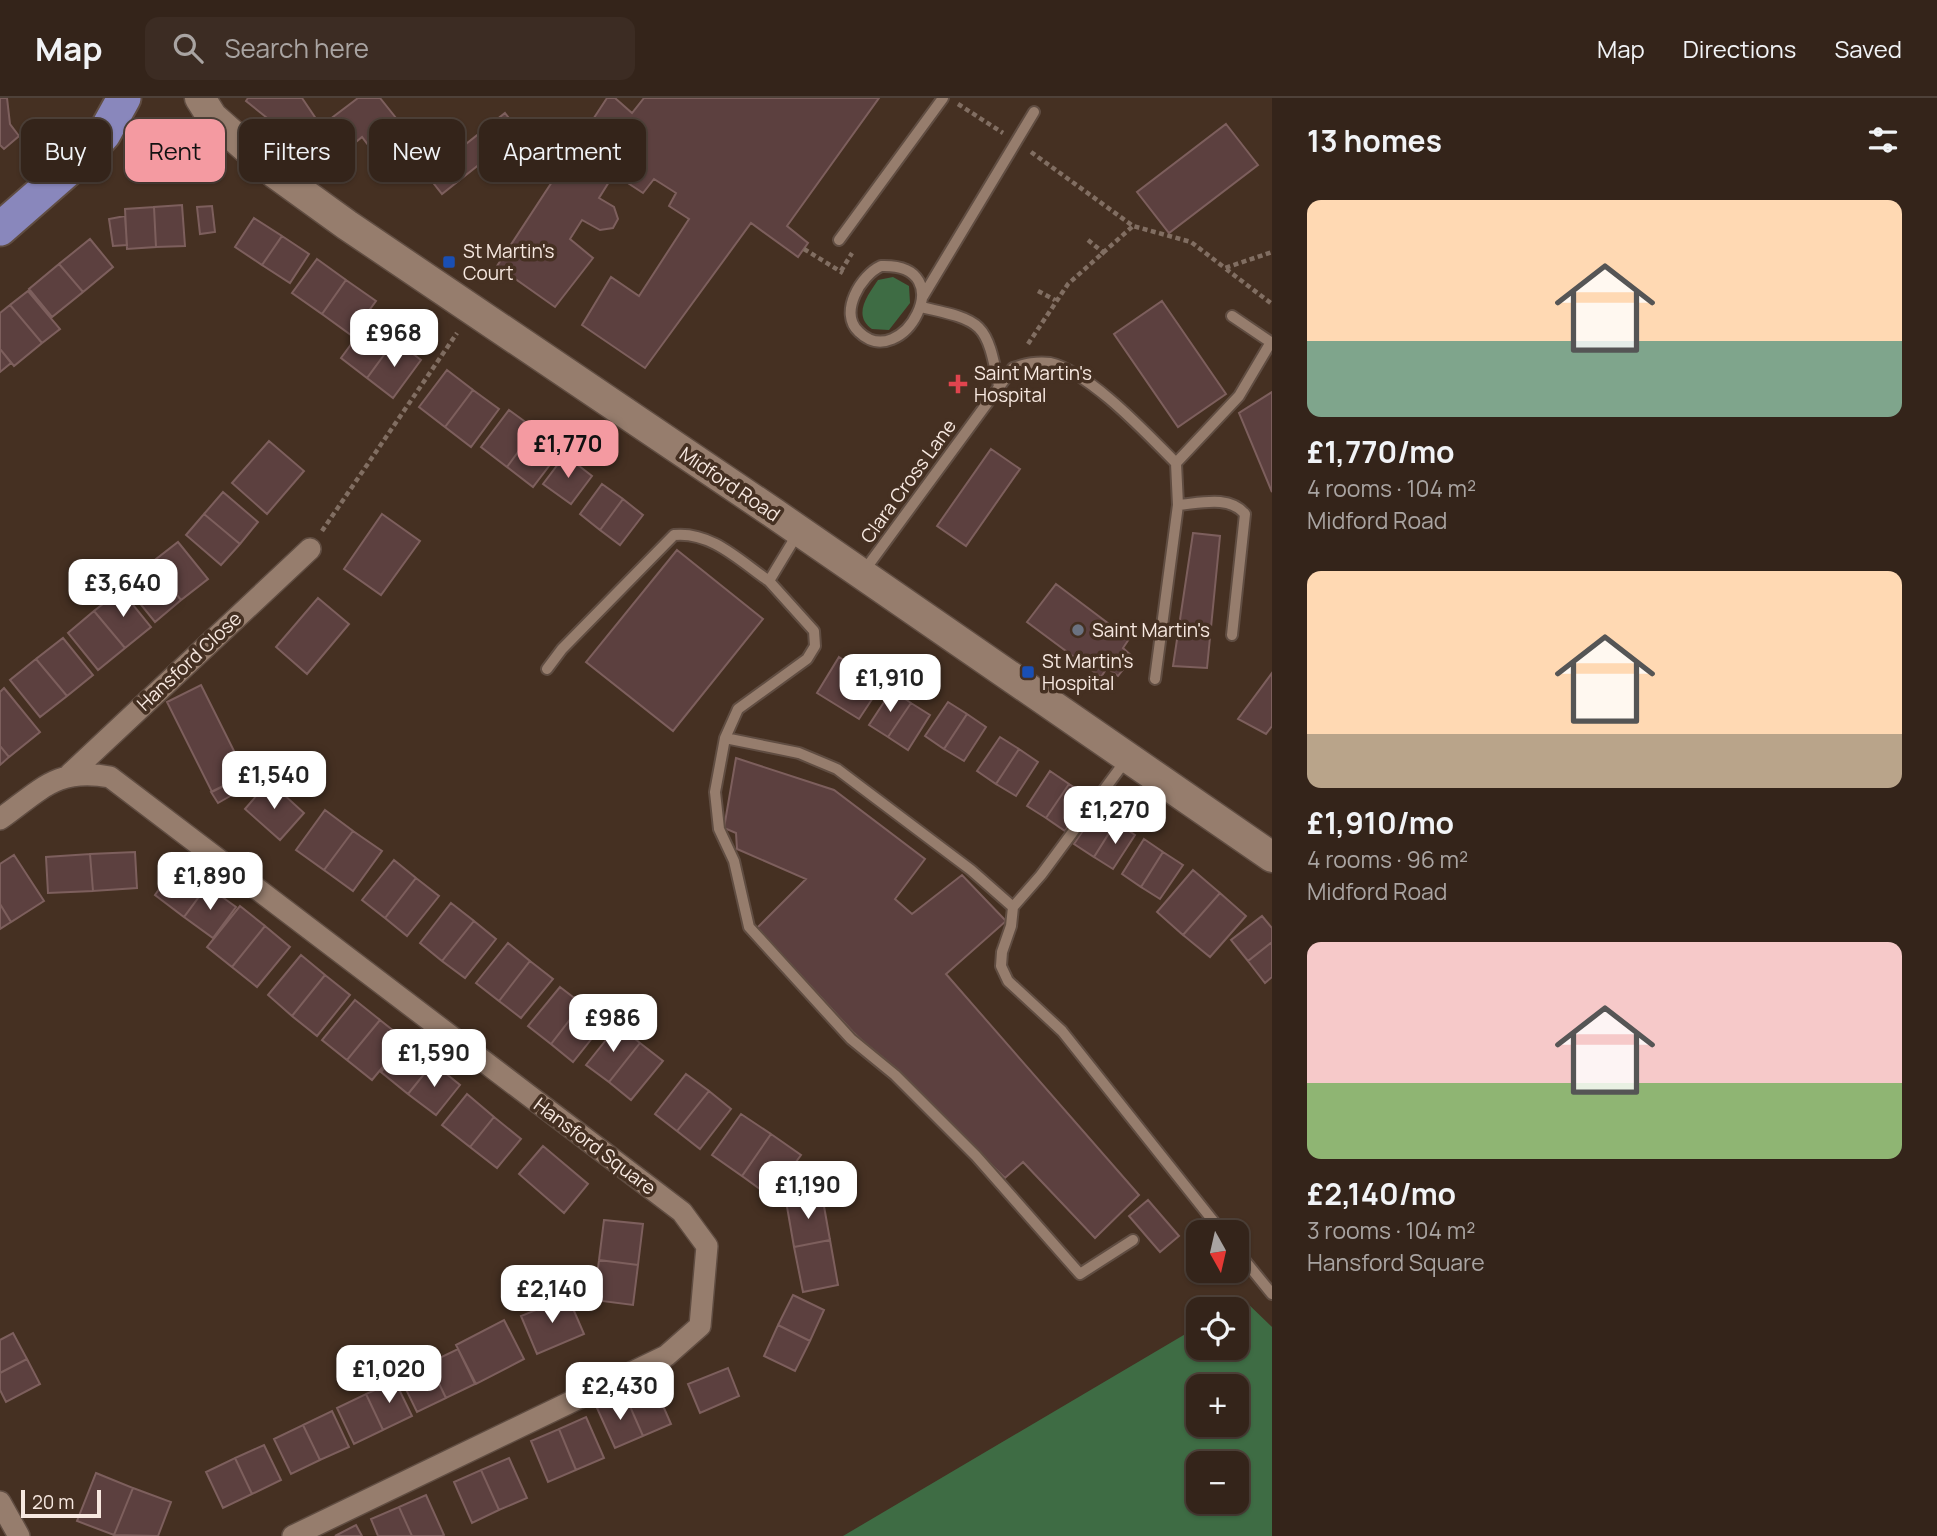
<!DOCTYPE html>
<html lang="en">
<head>
<meta charset="utf-8">
<style>
	:root { --surface:#34241a; --page:#3c2c23; --text:#f1f3f6; --muted:#a9a4a2; --line:#4e4139; --accent:#f49aa1 }
	body { margin:0; font-family:Manrope,sans-serif; background:var(--page); color:var(--text); height:100vh; display:flex; flex-direction:column; font-size:26px; white-space:nowrap }
	* { box-sizing:border-box; margin:0 }
	p { font-size:23px; color:var(--muted) }
	.icon { flex:none; width:38px; height:38px; fill:none; stroke:currentColor; stroke-width:2; stroke-linecap:round; stroke-linejoin:round }
	.map { position:relative; flex:1; overflow:hidden }
	.side { display:flex; flex-direction:column; background:var(--surface); width:665px }
	.side>* { flex:none }
	.guide { position:absolute; left:21px; top:21px; width:665px; height:63px; display:flex; gap:14px }
	.needle { width:46px; rotate:172deg }
	.controls { position:absolute; left:1186px; top:1122px; display:grid; gap:14px }
	.controls a { display:grid; place-items:center; width:63px; height:63px; border-radius:14px; background:var(--surface); box-shadow:0 2px 5px #0004,0 0 0 2px var(--line); font-size:35px }
	.scale { position:absolute; left:21px; bottom:18px; width:80px; box-sizing:border-box; padding-left:7px; border:4px solid #f7e8e0; border-top:0; font-size:19px; line-height:24px; white-space:nowrap; color:#f7e8e0; -webkit-text-stroke:5px #453022; paint-order:stroke }
	.price { position:absolute; translate:-50% -60px; padding:0 16px; border-radius:14px; background:#fff; color:#222; font-size:23px; line-height:46px; filter:drop-shadow(0 2px 4px #0008) }
	.price::after { content:''; position:absolute; left:50%; top:42px; width:21px; height:16px; margin-left:-10px; background:inherit; clip-path:polygon(0 0,100% 0,50% 100%) }
	.price.on { background:var(--accent); color:#111 }
	ul { padding:0; list-style:none }
	li { display:grid; align-content:center; gap:14px; height:371px; padding:0 35px }
	li span { display:grid; place-items:center; height:217px; border-radius:14px; color:#555 }
	li>.icon { margin-inline-start:auto }
	span .icon { width:126px; height:126px; fill:#fffc; stroke-width:1 }
	li b { font-size:30px }
	h2 { display:flex; justify-content:space-between; align-items:center; height:84px; padding:0 35px; font-size:30px }
	.chip { padding:0 24px; border-radius:14px; background:var(--surface); box-shadow:0 2px 5px #0004,0 0 0 2px var(--line); font-size:24px; line-height:63px }
	.chip.on { background:var(--accent); color:#111 }
	header { display:flex; align-items:center; gap:42px; box-sizing:border-box; height:98px; padding:0 35px; background:var(--surface); border-bottom:2px solid var(--line) }
	header strong { font-size:33px }
	nav { display:flex; gap:38px; margin-inline-start:auto; font-size:24px }
	.search { width:490px; height:63px; background:var(--page); display:flex; align-items:center; gap:18px; box-sizing:border-box; padding:0 24px; border-radius:14px; color:var(--muted); font-size:26px }
	main { display:flex; flex:1; min-height:0 }
	.map>svg:first-child { display:block }
	.green { fill:#3e6c44; fill-rule:evenodd }
	.building { fill:#5c403f; stroke:#7d5f5d; stroke-width:2 }
	.lines { fill:none; stroke-linecap:round; stroke-linejoin:round }
	.lane-casing { stroke:#604d42; stroke-width:14 }
	.street-casing { stroke:#604d42; stroke-width:24 }
	.secondary-casing { stroke:#604d42; stroke-width:33 }
	.primary-casing { stroke:#604d42; stroke-width:37 }
	.path { stroke:#816e62; stroke-width:4.5; stroke-dasharray:5 3.5; stroke-linecap:butt }
	.lane { stroke:#967d6d; stroke-width:10 }
	.street { stroke:#967d6d; stroke-width:21 }
	.secondary { stroke:#967d6d; stroke-width:30 }
	.primary { stroke:#8987bc; stroke-width:33 }
	.transit-dot { fill:#1a4fb4; stroke:#453022; stroke-width:2.5 }
	.health-dot { fill:#e0444e; stroke:#453022; stroke-width:2.5 }
	.worship-dot { fill:#6b7280; stroke:#453022; stroke-width:2.5 }
	.labels { text-anchor:middle; dominant-baseline:central; stroke-width:7; stroke-linejoin:round; paint-order:stroke }
	.poi-label { font-size:19px; fill:#f7e8e0; stroke:#453022; text-anchor:start }
	.street-label { font-size:19px; fill:#f7e8e0; stroke:#453022 }
</style>
</head>
<body>
<header>
<strong>Map</strong>
<div class="search"><svg class="icon" aria-label="search" viewBox="0 0 24 24"><circle cx="10" cy="10" r="6"/><path d="M15 15l6 6"/></svg>Search here</div>
<nav><a>Map</a><a>Directions</a><a>Saved</a></nav>
</header>
<main>
<div class="map">
<svg width="1272" height="1438" viewBox="0 0 1272 1438">
	<rect width="100%" height="100%" fill="#453022"/>
	<!-- green -->
	<path class="green" d="M 893,179 L 909,188 L 910,205 L 889,232 L 872,231 C 852,217 868,197 878,182 Z
		M 1243,1201 L 1272,1229 L 1272,1438 L 843,1438 L 1199,1228 L 1199,1250 L 1237,1250 L 1237,1211 L 1227,1211 ZM 1199,1288 L 1237,1288 L 1237,1326 L 1199,1326 ZM 1199,1365 L 1237,1365 L 1237,1404 L 1199,1404 Z"/>
	<!-- building -->
	<path class="building" d="M 0,0 L 7,0 L 10,26 L 19,38 L 4,51 L 0,47 Z
		M 248,0 L 302,0 L 321,28 L 358,0 L 380,0 L 424,55 L 393,80 L 362,39 L 327,68 L 246,3 Z
		M 607,0 L 615,0 L 632,15 L 644,0 L 879,0 L 787,128 L 808,145 L 798,159 L 751,125 L 645,270 L 582,227 L 611,179 L 639,198 L 689,121 L 669,108 L 676,95 L 654,81 L 643,95 L 614,76 L 599,100 L 614,109 L 618,121 L 613,130 L 600,132 L 582,122 L 570,141 L 593,160 L 555,209 L 497,168 Z
		M 505,15 L 520,34 L 442,96 L 427,77 Z
		M 1226,26 L 1258,67 L 1169,135 L 1137,94 Z
		M 182,107 L 185,148 L 156,149 L 154,109 Z
		M 212,108 L 215,134 L 200,136 L 197,109 Z
		M 154,109 L 156,149 L 127,151 L 125,111 Z
		M 125,118 L 127,147 L 113,148 L 109,121 Z
		M 254,120 L 282,138 L 262,167 L 235,149 Z
		M 282,138 L 309,156 L 290,185 L 262,167 Z
		M 90,141 L 113,169 L 83,194 L 59,166 Z
		M 317,161 L 346,182 L 322,216 L 292,195 Z
		M 59,166 L 83,194 L 52,219 L 29,191 Z
		M 346,182 L 376,203 L 351,237 L 322,216 Z
		M 28,193 L 60,231 L 42,245 L 10,207 Z
		M 1162,203 L 1226,296 L 1178,329 L 1114,236 Z
		M 10,207 L 42,245 L 14,268 L 0,251 L 0,215 Z
		M 369,222 L 395,242 L 367,280 L 341,260 Z
		M 395,242 L 421,262 L 393,300 L 367,280 Z
		M 0,251 L 11,265 L 0,274 Z
		M 447,272 L 473,292 L 445,329 L 419,309 Z
		M 473,292 L 499,311 L 471,349 L 445,329 Z
		M 1272,294 L 1272,394 L 1239,315 Z
		M 509,312 L 535,331 L 507,369 L 481,349 Z
		M 535,331 L 562,351 L 533,389 L 507,369 Z
		M 269,343 L 304,373 L 267,416 L 232,385 Z
		M 991,351 L 1020,371 L 966,448 L 937,428 Z
		M 565,357 L 592,378 L 571,406 L 543,386 Z
		M 602,386 L 623,401 L 600,432 L 580,416 Z
		M 223,394 L 258,424 L 240,446 L 204,416 Z
		M 623,401 L 643,417 L 620,447 L 600,432 Z
		M 204,416 L 240,446 L 221,467 L 186,437 Z
		M 382,416 L 420,443 L 381,497 L 344,471 Z
		M 1193,435 L 1220,438 L 1207,570 L 1173,568 Z
		M 178,444 L 208,481 L 181,502 L 151,465 Z
		M 677,452 L 763,521 L 673,633 L 586,564 Z
		M 151,465 L 181,502 L 155,524 L 125,487 Z
		M 1056,486 L 1129,541 L 1123,550 L 1133,559 L 1118,578 L 1107,570 L 1101,579 L 1027,524 Z
		M 121,492 L 151,529 L 125,550 L 94,513 Z
		M 318,500 L 349,526 L 307,576 L 276,549 Z
		M 94,513 L 125,550 L 98,572 L 68,535 Z
		M 63,540 L 93,577 L 67,598 L 36,561 Z
		M 839,559 L 882,586 L 859,621 L 817,595 Z
		M 36,561 L 67,598 L 40,619 L 10,582 Z
		M 1272,575 L 1272,628 L 1266,636 L 1238,621 Z
		M 201,587 L 246,677 L 212,694 L 167,604 Z
		M 4,590 L 40,634 L 9,659 L 0,648 L 0,594 Z
		M 892,592 L 911,605 L 888,639 L 869,627 Z
		M 948,604 L 967,616 L 944,651 L 925,638 Z
		M 911,605 L 930,617 L 908,652 L 888,639 Z
		M 967,616 L 986,629 L 964,663 L 944,651 Z
		M 1000,639 L 1019,651 L 996,686 L 977,673 Z
		M 0,648 L 9,659 L 0,667 Z
		M 1019,651 L 1038,664 L 1016,698 L 996,686 Z
		M 736,660 L 834,692 L 925,761 L 895,801 L 912,816 L 962,777 L 1006,823 L 946,876 L 1139,1097 L 1095,1140 L 1023,1064 L 1005,1080 L 853,934 L 757,830 L 806,781 L 737,751 L 736,735 L 724,730 Z
		M 1050,673 L 1069,686 L 1046,720 L 1027,708 Z
		M 233,683 L 239,693 L 218,705 L 211,694 Z
		M 269,683 L 304,715 L 280,742 L 245,711 Z
		M 1069,686 L 1088,698 L 1065,733 L 1046,720 Z
		M 325,712 L 353,733 L 324,772 L 296,752 Z
		M 1097,712 L 1116,724 L 1094,759 L 1074,746 Z
		M 1116,724 L 1135,737 L 1113,771 L 1094,759 Z
		M 353,733 L 382,753 L 353,793 L 324,772 Z
		M 1144,741 L 1163,754 L 1141,789 L 1122,776 Z
		M 135,754 L 137,790 L 93,793 L 90,756 Z
		M 1163,754 L 1183,767 L 1160,801 L 1141,789 Z
		M 90,756 L 93,793 L 48,795 L 46,759 Z
		M 14,757 L 44,803 L 11,824 L 0,806 L 0,766 Z
		M 394,762 L 416,780 L 385,820 L 362,802 Z
		M 177,766 L 207,788 L 184,819 L 155,797 Z
		M 1193,772 L 1220,795 L 1183,837 L 1157,814 Z
		M 416,780 L 439,798 L 407,838 L 385,820 Z
		M 207,788 L 236,809 L 213,840 L 184,819 Z
		M 1220,795 L 1246,818 L 1210,859 L 1183,837 Z
		M 451,805 L 474,823 L 442,863 L 420,845 Z
		M 0,806 L 11,824 L 0,831 Z
		M 240,808 L 265,828 L 232,869 L 207,849 Z
		M 1262,818 L 1272,830 L 1272,844 L 1248,863 L 1231,842 Z
		M 474,823 L 496,841 L 465,880 L 442,863 Z
		M 265,828 L 290,849 L 257,889 L 232,869 Z
		M 1272,844 L 1272,879 L 1265,885 L 1248,863 Z
		M 508,845 L 530,863 L 499,903 L 476,885 Z
		M 301,857 L 325,877 L 292,918 L 268,897 Z
		M 530,863 L 553,881 L 521,920 L 499,903 Z
		M 325,877 L 350,897 L 317,938 L 292,918 Z
		M 560,889 L 582,906 L 551,946 L 528,928 Z
		M 355,902 L 380,922 L 347,962 L 322,942 Z
		M 582,906 L 605,924 L 573,964 L 551,946 Z
		M 380,922 L 405,942 L 372,982 L 347,962 Z
		M 618,927 L 640,945 L 609,984 L 586,967 Z
		M 406,943 L 433,965 L 408,996 L 381,974 Z
		M 640,945 L 663,963 L 631,1002 L 609,984 Z
		M 433,965 L 460,987 L 436,1017 L 408,996 Z
		M 686,976 L 709,993 L 677,1033 L 655,1016 Z
		M 709,993 L 731,1011 L 700,1051 L 677,1033 Z
		M 467,996 L 494,1019 L 470,1049 L 442,1027 Z
		M 741,1016 L 771,1036 L 742,1078 L 712,1057 Z
		M 494,1019 L 521,1041 L 497,1070 L 470,1049 Z
		M 771,1036 L 801,1057 L 771,1099 L 742,1078 Z
		M 543,1048 L 588,1086 L 564,1115 L 519,1076 Z
		M 822,1097 L 830,1142 L 794,1149 L 786,1103 Z
		M 1148,1102 L 1179,1138 L 1160,1154 L 1129,1118 Z
		M 604,1122 L 643,1126 L 638,1167 L 599,1162 Z
		M 830,1142 L 838,1187 L 803,1194 L 794,1149 Z
		M 599,1162 L 638,1167 L 633,1207 L 594,1202 Z
		M 793,1197 L 824,1212 L 810,1243 L 778,1227 Z
		M 568,1199 L 584,1236 L 537,1256 L 521,1218 Z
		M 504,1222 L 524,1261 L 476,1286 L 456,1247 Z
		M 778,1227 L 810,1243 L 795,1273 L 764,1258 Z
		M 13,1235 L 27,1261 L 0,1275 L 0,1242 Z
		M 458,1251 L 475,1286 L 446,1300 L 429,1265 Z
		M 27,1261 L 40,1286 L 6,1304 L 0,1292 L 0,1275 Z
		M 429,1265 L 446,1300 L 417,1314 L 400,1279 Z
		M 728,1270 L 739,1298 L 700,1315 L 688,1286 Z
		M 395,1283 L 412,1318 L 383,1332 L 366,1296 Z
		M 653,1285 L 671,1326 L 643,1338 L 625,1297 Z
		M 366,1296 L 383,1332 L 354,1346 L 337,1310 Z
		M 625,1297 L 643,1338 L 615,1350 L 597,1310 Z
		M 332,1313 L 349,1349 L 320,1362 L 303,1327 Z
		M 586,1319 L 604,1360 L 576,1372 L 559,1331 Z
		M 303,1327 L 320,1362 L 291,1376 L 274,1341 Z
		M 559,1331 L 576,1372 L 548,1384 L 531,1343 Z
		M 264,1347 L 281,1382 L 252,1396 L 235,1360 Z
		M 235,1360 L 252,1396 L 223,1410 L 206,1374 Z
		M 509,1360 L 527,1400 L 499,1412 L 481,1372 Z
		M 481,1372 L 499,1412 L 472,1425 L 454,1384 Z
		M 96,1375 L 133,1390 L 114,1437 L 77,1423 Z
		M 133,1390 L 171,1404 L 158,1438 L 114,1437 Z
		M 426,1397 L 444,1437 L 442,1438 L 412,1438 L 399,1409 Z
		M 399,1409 L 412,1438 L 378,1438 L 371,1421 Z
		M 356,1427 L 362,1438 L 335,1438 Z"/>
	<g class="lines">
		<defs>
			<path id="lane" d="M 839,142 L 943,0
				M 881,168 C 964,165 902,276 859,234 C 838,215 861,177 881,168 Z
				M 922,200 L 1034,14
				M 921,209 C 984,223 986,224 999,288
				M 1232,218 L 1272,245
				M 1178,407 C 1201,405 1229,397 1245,416 L 1232,537
				M 798,435 L 769,483 L 814,533 L 815,548 L 807,561 L 738,611 L 725,640 L 799,655 L 837,671 L 971,772 L 1013,809 L 1011,828 L 1002,854 L 1001,868 L 1008,883 L 1062,933 L 1222,1134
				M 864,473 L 1013,270 C 1026,266 1037,263 1050,265 C 1090,274 1147,336 1176,365 L 1239,298 L 1271,244
				M 547,571 L 562,551 L 674,437 C 711,433 740,463 769,483
				M 1155,581 L 1178,407 L 1176,365
				M 725,640 L 715,694 L 719,731 L 734,763 L 749,829 L 851,941 L 895,977 L 976,1058 L 1080,1176 L 1133,1142
				M 1013,809 L 1041,777 L 1126,662
				M 1237,1153 L 1272,1196"/>
			<path id="street" d="M 70,676 L 310,451
				M 0,721 C 41,692 57,669 110,679 L 682,1114 L 707,1148 L 700,1228 L 666,1258 L 293,1438
				M 0,1404 L 19,1438"/>
			<path id="secondary" d="M 200,0 L 212,19 L 275,75 L 347,127 L 775,416 L 1272,759"/>
			<path id="primary" d="M 0,131 L 88,54 L 104,36 L 124,0"/>
		</defs>
		<!-- lane casing -->
		<use href="#lane" class="lane-casing"/>
		<!-- street casing -->
		<use href="#street" class="street-casing"/>
		<!-- secondary casing -->
		<use href="#secondary" class="secondary-casing"/>
		<!-- primary casing -->
		<use href="#primary" class="primary-casing"/>
		<!-- path -->
		<path class="path" d="M 958,6 L 1003,35
			M 1031,54 L 1133,128 L 1191,144 L 1225,170 L 1272,154
			M 1088,142 L 1105,156
			M 804,151 L 843,175
			M 1226,171 L 1272,206
			M 841,173 L 852,155
			M 1038,193 L 1055,202
			M 1028,246 L 1068,186 L 1133,128
			M 322,433 L 457,235"/>
		<!-- lane -->
		<use href="#lane" class="lane"/>
		<!-- street -->
		<use href="#street" class="street"/>
		<!-- secondary -->
		<use href="#secondary" class="secondary"/>
		<!-- primary -->
		<use href="#primary" class="primary"/>
	</g>
	<!-- markers -->
	<g class="transit-dot">
		<rect x="442" y="157" width="14" height="14" rx="3.5"/>
		<rect x="1021" y="567" width="14" height="14" rx="3.5"/>
	</g>
	<path class="health-dot" d="M954.5 275.5h7v7h7v7h-7v7h-7v-7h-7v-7h7z"/>
	<circle class="worship-dot" cx="1078" cy="532" r="7"/>
	<g class="labels">
		<!-- poi labels -->
		<g class="poi-label">
			<text x="463" y="153">St Martin's<tspan x="463" dy="22">Court</tspan></text>
			<text x="974" y="275">Saint Martin's<tspan x="974" dy="22">Hospital</tspan></text>
			<text x="1092" y="532">Saint Martin's</text>
			<text x="1042" y="563">St Martin's<tspan x="1042" dy="22">Hospital</tspan></text>
		</g>
		<!-- street labels -->
		<g class="street-label">
			<text transform="translate(908 383) rotate(-54)">Clara Cross Lane</text>
			<text transform="translate(730 386) rotate(34)">Midford Road</text>
			<text transform="translate(189 563) rotate(-43)">Hansford Close</text>
			<text transform="translate(595 1048) rotate(37)">Hansford Square</text>
		</g>
	</g>
</svg>
<div class="controls">
<a><svg class="needle" viewBox="-14 -14 28 28"><path d="M0-13l5 13h-10z" fill="#e53935"/><path d="M0 13l5-13h-10z" fill="#a9a4a2"/></svg></a>
<a><svg class="icon" aria-label="locate" viewBox="0 0 24 24"><circle cx="12" cy="12" r="6"/><path d="M12 2v4M12 18v4M2 12h4M18 12h4"/></svg></a>
<a>+</a>
<a>−</a>
</div>
<div class="scale">20 m</div>
<b class="price" style="left:394px;top:271px">£968</b>
<b class="price on" style="left:568px;top:382px">£1,770</b>
<b class="price" style="left:123px;top:521px">£3,640</b>
<b class="price" style="left:890px;top:616px">£1,910</b>
<b class="price" style="left:274px;top:713px">£1,540</b>
<b class="price" style="left:1115px;top:748px">£1,270</b>
<b class="price" style="left:210px;top:814px">£1,890</b>
<b class="price" style="left:613px;top:956px">£986</b>
<b class="price" style="left:434px;top:991px">£1,590</b>
<b class="price" style="left:808px;top:1123px">£1,190</b>
<b class="price" style="left:552px;top:1227px">£2,140</b>
<b class="price" style="left:389px;top:1307px">£1,020</b>
<b class="price" style="left:620px;top:1324px">£2,430</b>
<div class="guide">
<a class="chip">Buy</a>
<a class="chip on">Rent</a>
<a class="chip">Filters</a>
<a class="chip">New</a>
<a class="chip">Apartment</a>
</div>
</div>
<section class="side">
<h2>13 homes<svg class="icon" aria-label="filters" viewBox="0 0 24 24"><path d="M4 7h16M4 17h16"/><circle cx="9" cy="7" r="2"/><circle cx="15" cy="17" r="2"/></svg></h2>
<ul>
<li><span style="background:linear-gradient(#ffd9b3 65%,#7fa58c 0)"><svg class="icon" aria-label="home" viewBox="0 0 24 24"><path d="M3 11l9-7 9 7M6 9v11h12V9"/></svg></span><div><b>£1,770/mo</b><p>4 rooms · 104 m²</p><p>Midford Road</p></div></li>
<li><span style="background:linear-gradient(#ffd9b3 75%,#b9a48a 0)"><svg class="icon" aria-label="home" viewBox="0 0 24 24"><path d="M3 11l9-7 9 7M6 9v11h12V9"/></svg></span><div><b>£1,910/mo</b><p>4 rooms · 96 m²</p><p>Midford Road</p></div></li>
<li><span style="background:linear-gradient(#f6c9c9 65%,#8fb573 0)"><svg class="icon" aria-label="home" viewBox="0 0 24 24"><path d="M3 11l9-7 9 7M6 9v11h12V9"/></svg></span><div><b>£2,140/mo</b><p>3 rooms · 104 m²</p><p>Hansford Square</p></div></li>
</ul>
</section>
</main>
</body>
</html>
